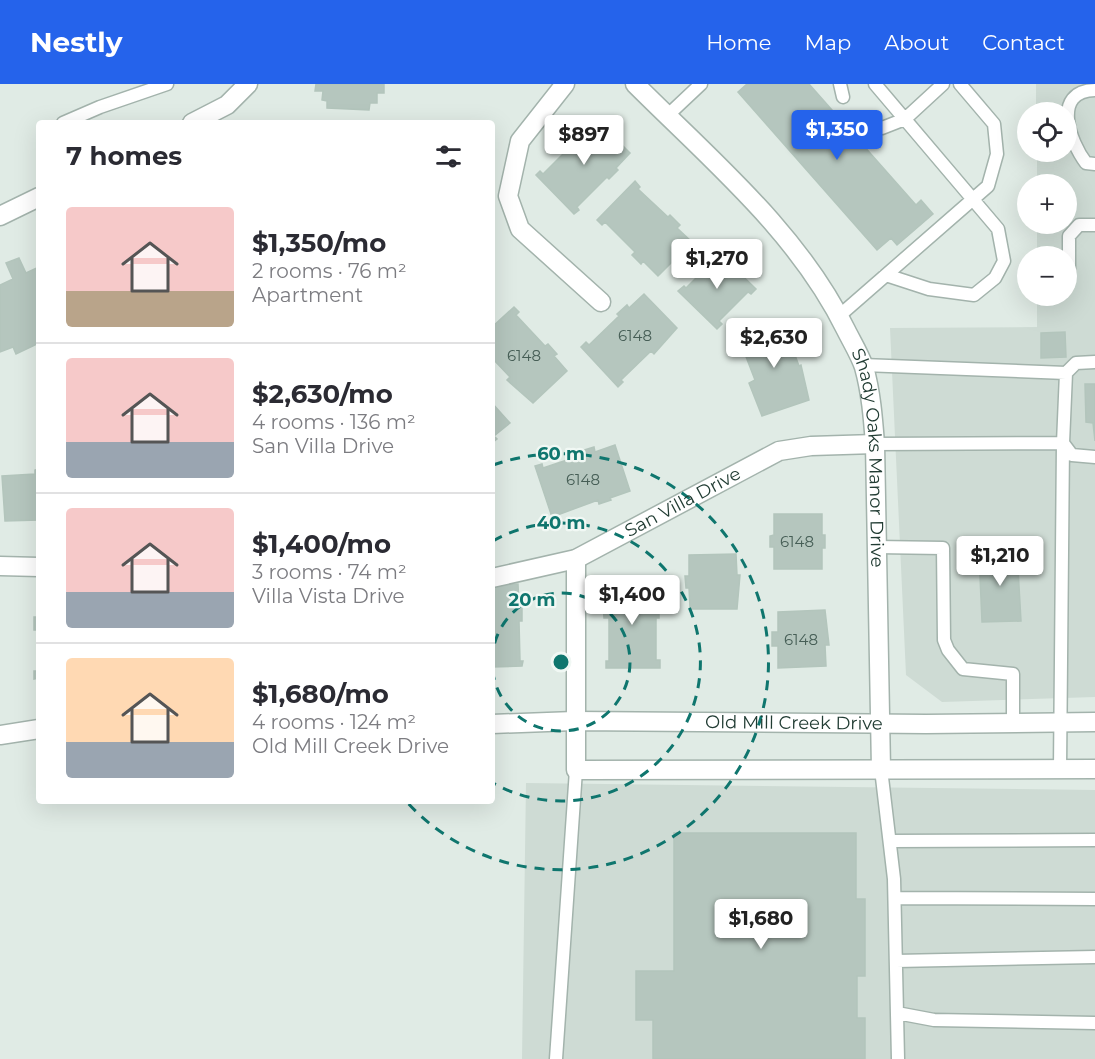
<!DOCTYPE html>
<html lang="en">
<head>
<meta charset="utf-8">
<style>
	:root { --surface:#fff; --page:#f2f2f3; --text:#2b2b33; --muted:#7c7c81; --line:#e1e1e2; --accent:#2563eb }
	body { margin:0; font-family:Montserrat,sans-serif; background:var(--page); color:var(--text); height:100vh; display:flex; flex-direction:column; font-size:22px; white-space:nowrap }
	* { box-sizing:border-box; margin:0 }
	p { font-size:20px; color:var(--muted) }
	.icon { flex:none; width:33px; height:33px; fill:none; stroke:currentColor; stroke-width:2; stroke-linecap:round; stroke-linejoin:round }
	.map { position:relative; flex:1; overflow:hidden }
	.details { position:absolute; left:36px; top:36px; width:459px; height:684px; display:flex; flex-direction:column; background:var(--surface); border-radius:6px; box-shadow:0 6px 24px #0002 }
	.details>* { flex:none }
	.fabs { position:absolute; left:1017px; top:18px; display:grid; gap:12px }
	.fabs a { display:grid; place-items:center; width:60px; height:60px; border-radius:50%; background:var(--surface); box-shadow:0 6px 24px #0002; font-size:30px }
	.price { position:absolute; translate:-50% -51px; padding:0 14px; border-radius:6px; background:#fff; color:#222; font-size:20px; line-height:39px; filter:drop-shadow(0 2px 3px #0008) }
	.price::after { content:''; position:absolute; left:50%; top:36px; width:18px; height:14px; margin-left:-9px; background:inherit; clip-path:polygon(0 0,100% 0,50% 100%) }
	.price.on { background:var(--accent); color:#fff }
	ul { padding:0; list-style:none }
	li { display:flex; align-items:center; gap:18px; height:150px; padding:0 30px }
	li+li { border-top:2px solid var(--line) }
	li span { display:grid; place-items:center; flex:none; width:168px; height:120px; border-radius:6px; color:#555 }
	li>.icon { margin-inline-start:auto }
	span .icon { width:72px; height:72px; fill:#fffc; stroke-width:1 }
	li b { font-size:26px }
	h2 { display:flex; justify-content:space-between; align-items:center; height:72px; padding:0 30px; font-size:26px }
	header { display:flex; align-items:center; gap:36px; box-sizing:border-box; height:84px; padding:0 30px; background:var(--accent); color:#fff }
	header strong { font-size:28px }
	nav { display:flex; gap:33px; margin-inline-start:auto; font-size:21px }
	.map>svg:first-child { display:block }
	.built { fill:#cedbd4 }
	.building { fill:#b5c6be; stroke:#b3c5bc; stroke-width:1.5 }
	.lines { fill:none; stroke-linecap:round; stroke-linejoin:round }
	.lane-casing { stroke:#a3b3ac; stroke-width:15 }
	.street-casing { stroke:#a3b3ac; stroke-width:21 }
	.lane { stroke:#fff; stroke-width:12 }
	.street { stroke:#fff; stroke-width:18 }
	.ring { fill:none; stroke:#0f766e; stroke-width:3; stroke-dasharray:10 8 }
	.labels { text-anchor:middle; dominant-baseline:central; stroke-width:4.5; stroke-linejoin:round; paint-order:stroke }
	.number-label { font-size:15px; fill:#465e56 }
	.street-label { font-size:18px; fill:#213c33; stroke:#f1f8f4 }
	.centre { fill:#0f766e; stroke:#f1f8f4; stroke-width:3 }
	.ring-label { font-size:18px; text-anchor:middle; font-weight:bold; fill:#0f766e; stroke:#f1f8f4; stroke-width:4.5; stroke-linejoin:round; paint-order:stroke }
</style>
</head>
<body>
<header>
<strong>Nestly</strong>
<nav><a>Home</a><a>Map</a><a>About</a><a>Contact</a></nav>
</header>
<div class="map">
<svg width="1095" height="975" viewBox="0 0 1095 975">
	<rect width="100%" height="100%" fill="#e0ebe5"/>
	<!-- built -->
	<path class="built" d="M 1036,0 L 1095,0 L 1095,613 L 942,618 L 906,591 L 890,244 L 1037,243 L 1037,212 L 1066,212 L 1066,172 L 1037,172 L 1037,140 L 1066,140 L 1066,100 L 1037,100 L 1037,68 L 1066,68 L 1066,28 L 1036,28 Z
		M 526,699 L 1095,706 L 1095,975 L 522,975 Z"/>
	<!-- building -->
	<path class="building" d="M 316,0 L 384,0 L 384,9 L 377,9 L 377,19 L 370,19 L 369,26 L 327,24 L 327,17 L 322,16 L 323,7 L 315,7 Z
		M 747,0 L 809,0 L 916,121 L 921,116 L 933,130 L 897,161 L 891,154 L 877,166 L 738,8 Z
		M 597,36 L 630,69 L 616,84 L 618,86 L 609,95 L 607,93 L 577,123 L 579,126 L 574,130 L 536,91 L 540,87 L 543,90 L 574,59 L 571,56 L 579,48 L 582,50 Z
		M 635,97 L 640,103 L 638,105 L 668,133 L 670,131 L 680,141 L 677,144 L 692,158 L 658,192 L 643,177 L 641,180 L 632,171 L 635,168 L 605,138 L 602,141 L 597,136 Z
		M 717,167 L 756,205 L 751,210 L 748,208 L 719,237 L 722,240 L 717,245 L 678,207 L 684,202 L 686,204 L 715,175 L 713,172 Z
		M 19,174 L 26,189 L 39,183 L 39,259 L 16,270 L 13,263 L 0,268 L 0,201 L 13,195 L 6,179 Z
		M 644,210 L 677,244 L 654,270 L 651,267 L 621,296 L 623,298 L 618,303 L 581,263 L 586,258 L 589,261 L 619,232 L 617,230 L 627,221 L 629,224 Z
		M 514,223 L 519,228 L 516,231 L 545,262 L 548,260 L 557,270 L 554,272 L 567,287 L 533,319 L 507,296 L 510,293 L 492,274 L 492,243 Z
		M 787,236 L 789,242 L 785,244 L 799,282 L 801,281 L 809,316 L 762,332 L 749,299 L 755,296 L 738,252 Z
		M 1065,248 L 1066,273 L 1041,274 L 1041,249 Z
		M 1085,300 L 1095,300 L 1095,357 L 1093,339 L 1086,338 Z
		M 492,319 L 510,339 L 494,352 L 497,355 L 492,359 Z
		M 615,361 L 630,407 L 610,414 L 611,416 L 599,420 L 598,416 L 552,433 L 535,382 L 542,380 L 543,384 L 582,371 L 581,367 L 594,363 L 595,368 Z
		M 39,385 L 39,436 L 5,437 L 2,392 L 35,390 L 35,386 Z
		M 774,430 L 822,430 L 822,451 L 825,451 L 825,464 L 822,464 L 822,485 L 774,485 L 774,463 L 770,463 L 770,452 L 774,451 Z
		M 1017,467 L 1021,537 L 982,538 L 979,469 Z
		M 736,470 L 737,491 L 740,491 L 737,525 L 690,525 L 689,504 L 686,504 L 685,492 L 689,492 L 689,471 Z
		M 518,500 L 519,522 L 522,521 L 522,537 L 519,537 L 520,577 L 523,577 L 522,582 L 492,583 L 492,501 Z
		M 608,500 L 656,500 L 656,521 L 659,521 L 659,534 L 656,534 L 656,576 L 660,576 L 660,584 L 606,584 L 606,577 L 609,577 L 609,534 L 604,534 L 603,520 L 608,520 Z
		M 825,526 L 829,561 L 825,561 L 826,582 L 778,584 L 778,562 L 772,562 L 772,548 L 778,548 L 778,528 Z
		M 34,533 L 39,533 L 39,594 L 34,595 L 34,587 L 39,587 L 38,546 L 34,546 Z
		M 674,749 L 856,749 L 856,815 L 865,815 L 865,892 L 857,892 L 857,934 L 865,934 L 865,975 L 653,975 L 653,936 L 636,936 L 636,887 L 674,887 Z"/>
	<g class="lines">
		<defs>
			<path id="lane" d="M 840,0 L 843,13
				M 875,0 L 998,145 L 1004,177 L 995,194 L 974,211 L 929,205 L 886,191
				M 1095,6 C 1051,7 1070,58 1086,79 L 1095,80
				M 667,32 L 701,0
				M 862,36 L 882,44 L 905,35 L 943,0
				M 63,39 L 100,23 L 167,0
				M 1069,190 L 1069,152 L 1079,141 L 1095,141
				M 839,232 L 988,102 L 997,70 L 994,40 L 960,0
				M 1095,278 L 1076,279 L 1066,289 L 1063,359 L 1072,371 L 1095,373
				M 863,281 L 1066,289
				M 875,360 L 1063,359 L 1060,685
				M 877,463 L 943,464 L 944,556 L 948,566 L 963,585 L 1013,590 L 1013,639
				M 881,685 L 894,795 L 898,975
				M 890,757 L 1095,756
				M 895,814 L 1095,815
				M 896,877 L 1095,873
				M 897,929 L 934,936 L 1095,939
				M 556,975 L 576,686"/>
			<g id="street">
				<path d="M 565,0 L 520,57 L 508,112 L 520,145 L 601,218"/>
				<path id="s1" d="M 635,0 C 711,76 798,148 846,246 C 852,258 860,271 864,283 C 871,308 873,334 875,360 L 881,685"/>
				<path d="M 192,39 L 227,21 L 248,0"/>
				<path d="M 0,132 L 39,113"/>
				<path d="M 576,475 L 576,686 L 1095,685"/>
				<path d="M 0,482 L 39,483"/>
				<path id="s2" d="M 492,494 L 576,475 L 779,367 L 811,362 L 875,360"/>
				<path id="s3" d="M 492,640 L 574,637 L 926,640 L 1095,638"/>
				<path d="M 0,651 L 39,645"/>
			</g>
		</defs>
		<!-- lane casing -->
		<use href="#lane" class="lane-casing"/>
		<!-- street casing -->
		<use href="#street" class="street-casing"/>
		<!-- lane -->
		<use href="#lane" class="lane"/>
		<!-- street -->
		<use href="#street" class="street"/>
	</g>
	<!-- distance rings -->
	<g class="ring">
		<path d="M492 577A69 69 0 1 1 492 579"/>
		<path d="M493 457A139 139 0 1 1 493 699"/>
		<path d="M493 381A208 208 0 1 1 406 717"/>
	</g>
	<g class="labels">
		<!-- number labels -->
		<g class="number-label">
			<text x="635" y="251">6148</text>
			<text x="524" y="271">6148</text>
			<text x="583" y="395">6148</text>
			<text x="797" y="457">6148</text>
			<text x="801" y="555">6148</text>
		</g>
		<!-- street labels -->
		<g class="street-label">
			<text stroke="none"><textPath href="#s1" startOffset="458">Shady Oaks Manor Drive</textPath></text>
			<text stroke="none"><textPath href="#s2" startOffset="207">San Villa Drive</textPath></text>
			<text stroke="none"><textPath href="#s3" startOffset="302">Old Mill Creek Drive</textPath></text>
		</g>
	</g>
	<circle cx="561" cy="578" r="9" class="centre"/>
	<g class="ring-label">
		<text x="561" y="376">60 m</text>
		<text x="561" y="445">40 m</text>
		<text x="532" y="522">20 m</text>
	</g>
</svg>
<div class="fabs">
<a><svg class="icon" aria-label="locate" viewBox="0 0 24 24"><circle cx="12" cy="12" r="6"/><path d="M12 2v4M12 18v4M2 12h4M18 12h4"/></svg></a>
<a>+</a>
<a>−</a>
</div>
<b class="price on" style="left:837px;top:77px">$1,350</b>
<b class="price" style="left:584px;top:82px">$897</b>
<b class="price" style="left:717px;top:206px">$1,270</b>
<b class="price" style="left:774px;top:285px">$2,630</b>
<b class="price" style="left:1000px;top:503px">$1,210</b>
<b class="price" style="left:632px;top:542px">$1,400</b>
<b class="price" style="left:761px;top:866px">$1,680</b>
<section class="details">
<h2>7 homes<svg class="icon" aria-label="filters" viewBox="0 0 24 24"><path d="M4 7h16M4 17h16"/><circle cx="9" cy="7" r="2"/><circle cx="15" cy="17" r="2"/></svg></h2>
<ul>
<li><span style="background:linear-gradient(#f6c9c9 70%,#b9a48a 0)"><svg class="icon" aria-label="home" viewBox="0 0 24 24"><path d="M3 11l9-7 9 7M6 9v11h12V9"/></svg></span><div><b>$1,350/mo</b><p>2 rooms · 76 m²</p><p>Apartment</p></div></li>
<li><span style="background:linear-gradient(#f6c9c9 70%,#9aa5b1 0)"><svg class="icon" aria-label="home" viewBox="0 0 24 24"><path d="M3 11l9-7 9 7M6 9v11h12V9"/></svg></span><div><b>$2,630/mo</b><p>4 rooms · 136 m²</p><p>San Villa Drive</p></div></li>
<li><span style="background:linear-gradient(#f6c9c9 70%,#9aa5b1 0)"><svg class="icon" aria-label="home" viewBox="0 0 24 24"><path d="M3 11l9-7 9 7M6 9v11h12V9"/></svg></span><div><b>$1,400/mo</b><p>3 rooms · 74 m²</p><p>Villa Vista Drive</p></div></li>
<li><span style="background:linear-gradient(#ffd9b3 70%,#9aa5b1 0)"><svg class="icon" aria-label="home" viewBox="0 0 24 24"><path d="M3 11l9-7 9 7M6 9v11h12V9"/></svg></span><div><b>$1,680/mo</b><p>4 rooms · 124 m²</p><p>Old Mill Creek Drive</p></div></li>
</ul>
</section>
</div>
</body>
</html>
